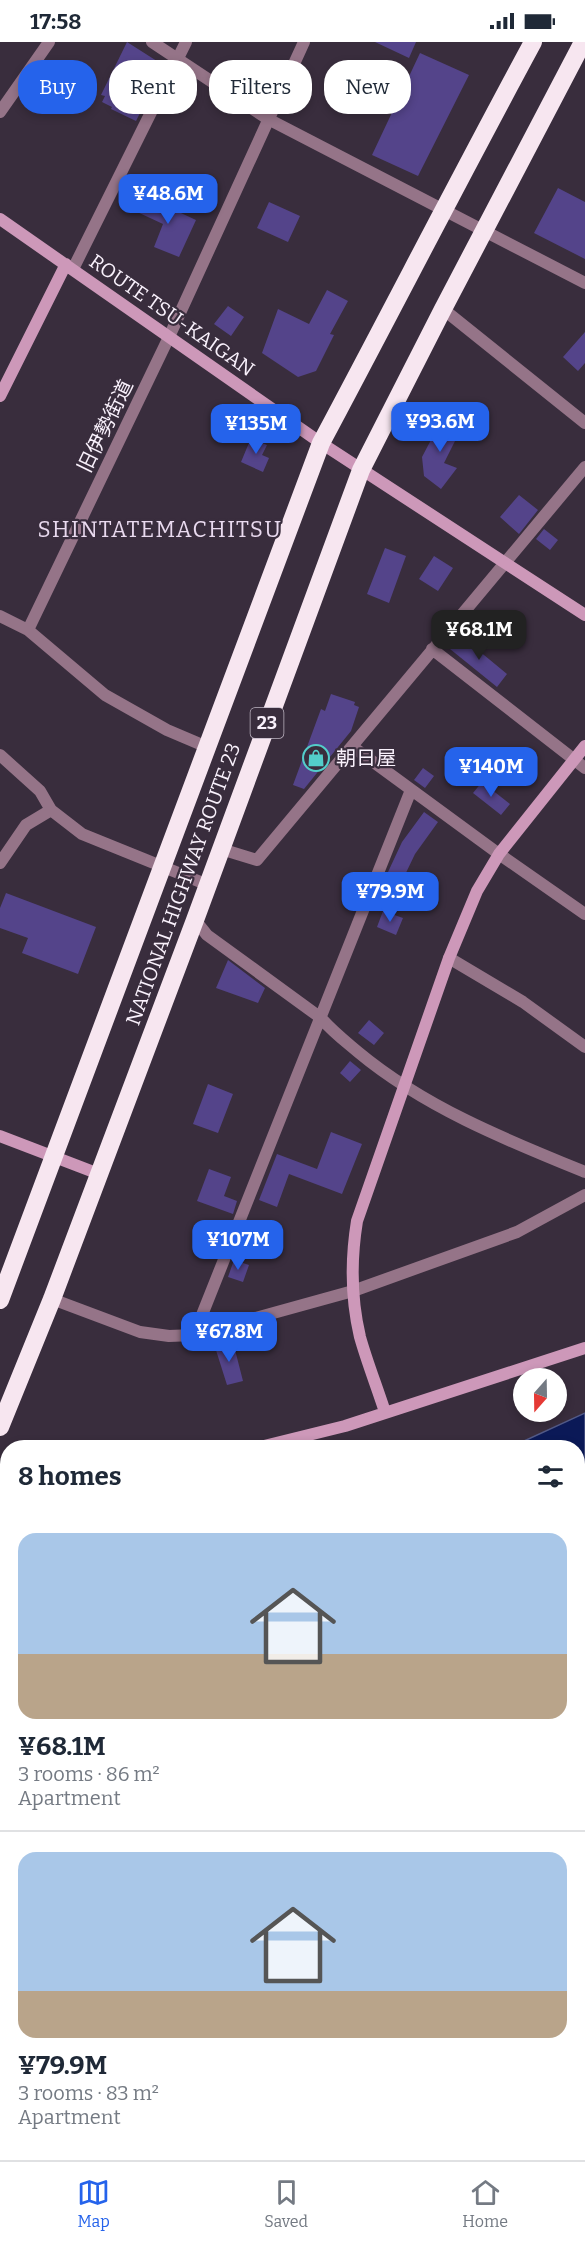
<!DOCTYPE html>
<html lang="en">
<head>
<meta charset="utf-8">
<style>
	:root { --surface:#fff; --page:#f2f2f3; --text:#1f2937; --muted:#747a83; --line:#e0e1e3; --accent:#2563eb }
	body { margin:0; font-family:Bitter,"Noto Sans JP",serif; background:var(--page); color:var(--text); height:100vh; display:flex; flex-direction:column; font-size:22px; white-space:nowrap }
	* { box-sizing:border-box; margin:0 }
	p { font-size:20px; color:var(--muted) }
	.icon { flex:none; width:33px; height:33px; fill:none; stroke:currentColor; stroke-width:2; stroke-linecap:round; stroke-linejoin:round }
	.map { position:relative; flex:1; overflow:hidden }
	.details { position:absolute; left:0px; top:1398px; width:585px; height:720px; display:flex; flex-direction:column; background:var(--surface); border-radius:24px 24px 0 0; box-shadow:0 3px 9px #0003 }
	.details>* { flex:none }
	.banner { position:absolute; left:18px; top:18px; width:549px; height:54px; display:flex; gap:12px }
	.needle { width:39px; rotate:200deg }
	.buttons { position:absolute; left:513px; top:1326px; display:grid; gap:12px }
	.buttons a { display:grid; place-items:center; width:54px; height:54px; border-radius:50%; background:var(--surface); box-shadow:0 3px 9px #0003; font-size:30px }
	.price { position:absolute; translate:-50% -51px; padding:0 14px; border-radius:12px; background:var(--accent); color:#fff; font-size:20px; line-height:39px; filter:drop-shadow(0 2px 3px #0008) }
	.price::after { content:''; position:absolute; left:50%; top:36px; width:18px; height:14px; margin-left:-9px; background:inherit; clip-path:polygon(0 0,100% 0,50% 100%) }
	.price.selected { background:#222; color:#fff }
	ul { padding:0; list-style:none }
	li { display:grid; align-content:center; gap:12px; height:318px; padding:0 18px }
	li+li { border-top:2px solid var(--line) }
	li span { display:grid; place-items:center; height:186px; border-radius:18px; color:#555 }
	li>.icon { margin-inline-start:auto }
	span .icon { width:108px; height:108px; fill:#fffc; stroke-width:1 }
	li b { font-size:26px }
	h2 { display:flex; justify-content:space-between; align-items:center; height:72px; padding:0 18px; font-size:26px }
	.tag { padding:0 21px; border-radius:24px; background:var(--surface); box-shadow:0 3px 9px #0003; font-size:21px; line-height:54px }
	.tag.selected { background:var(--accent); color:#fff }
	.status { display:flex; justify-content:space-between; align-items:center; height:42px; padding:0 30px; background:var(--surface); direction:ltr }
	.status svg { height:16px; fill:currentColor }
	.tab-bar { display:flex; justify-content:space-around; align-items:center; height:84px; border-top:2px solid var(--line); background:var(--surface); font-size:16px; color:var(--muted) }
	.tab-bar a { display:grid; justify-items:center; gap:3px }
	.tab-bar .selected { color:var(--accent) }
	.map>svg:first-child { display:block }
	.green { fill:#67333f }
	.water { fill:#0b1957; stroke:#525a88; stroke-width:1.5 }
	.building { fill:#54448a }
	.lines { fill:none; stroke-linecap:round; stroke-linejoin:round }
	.street { stroke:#957488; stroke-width:12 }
	.secondary { stroke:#cd98b9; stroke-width:12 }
	.highway { stroke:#f7e6f0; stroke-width:18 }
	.labels { text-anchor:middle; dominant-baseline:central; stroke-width:4.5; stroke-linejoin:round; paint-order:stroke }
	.shield { fill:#392d3d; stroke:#bfb6c3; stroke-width:1.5 }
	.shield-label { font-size:18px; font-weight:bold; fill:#f9f1fc }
	.street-label { font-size:20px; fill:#f9f1fc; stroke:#392d3d }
	.poi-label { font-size:20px; fill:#f9f1fc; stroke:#392d3d; text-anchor:start }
	.quarter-label { font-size:22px; letter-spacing:1.5px; fill:#e9daef; stroke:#392d3d }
</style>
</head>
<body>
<div class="status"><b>17:58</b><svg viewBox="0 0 49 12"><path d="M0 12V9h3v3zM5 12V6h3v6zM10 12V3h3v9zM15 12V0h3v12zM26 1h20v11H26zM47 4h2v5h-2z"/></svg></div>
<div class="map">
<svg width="585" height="2118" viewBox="0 0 585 2118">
	<rect width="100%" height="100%" fill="#392d3d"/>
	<!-- green -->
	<path class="green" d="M 585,2037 L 585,2097 L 578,2103 L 578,2044 Z
		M 49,2111 L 269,2110 L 269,2111 L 267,2118 L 78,2118 Z"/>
	<!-- water -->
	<path class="water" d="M 585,1371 L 585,1462 L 578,1467 L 578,1406 L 511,1405 Z
		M 0,1577 L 8,1577 L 7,1703 L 0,1704 Z"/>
	<!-- building -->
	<path class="building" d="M 127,0 L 160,21 L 162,27 L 136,79 L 111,67 L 112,65 L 102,60 L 105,54 L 101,53 Z
		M 375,0 L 416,0 L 409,16 Z
		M 420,11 L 469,33 L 418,134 L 372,113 Z
		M 558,146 L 585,160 L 585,217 L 534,191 Z
		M 142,153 L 196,178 L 179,215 L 154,205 L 163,182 L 135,169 Z
		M 269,160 L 300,174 L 288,200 L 257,186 Z
		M 327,248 L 348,259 L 330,292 L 334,293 L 316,329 L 298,335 L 262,311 L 278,267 L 309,282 Z
		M 228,264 L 244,275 L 231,294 L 214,282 Z
		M 585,290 L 585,321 L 578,329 L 563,315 Z
		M 443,375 L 462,385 L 444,421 L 457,426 L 441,447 L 424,434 L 422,415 Z
		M 251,396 L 267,403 L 262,413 L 269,416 L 263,430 L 241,420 Z
		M 519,453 L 538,468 L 519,492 L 500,475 Z
		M 544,487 L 558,498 L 550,508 L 536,497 Z
		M 385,506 L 406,514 L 389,561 L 367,552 Z
		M 434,514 L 453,526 L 438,549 L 419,537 Z
		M 461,594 L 507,632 L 497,645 L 450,607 Z
		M 331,652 L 355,660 L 354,663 L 359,665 L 351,689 L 304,747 L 293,743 L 321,667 L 325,669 Z
		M 423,726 L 434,734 L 425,746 L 414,738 Z
		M 482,740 L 510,762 L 501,773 L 473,751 Z
		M 424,770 L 438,780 L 415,812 L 403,837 L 388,830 L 402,800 Z
		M 6,851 L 96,885 L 78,932 L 22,911 L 28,896 L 0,886 L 0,866 Z
		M 383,869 L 403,876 L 396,893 L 377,885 Z
		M 228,918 L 265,946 L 258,961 L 216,946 Z
		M 369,978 L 384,991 L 374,1003 L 358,991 Z
		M 350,1019 L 361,1028 L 350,1040 L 340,1031 Z
		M 208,1042 L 233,1052 L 218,1091 L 193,1082 Z
		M 331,1090 L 362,1102 L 342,1152 L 289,1132 L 277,1165 L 259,1158 L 277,1112 L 317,1127 Z
		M 209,1127 L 231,1135 L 224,1154 L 237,1159 L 233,1172 L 197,1159 Z
		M 234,1218 L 249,1223 L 243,1240 L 228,1235 Z
		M 233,1300 L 243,1339 L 227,1343 L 215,1305 Z"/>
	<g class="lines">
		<!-- street -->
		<path class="street" d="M 152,0 L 268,77 L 585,241
			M 0,70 L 49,0
			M 73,227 L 186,0
			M 443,267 L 585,381
			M 0,574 L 28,588 L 105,653 L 167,688 L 207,705
			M 28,588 L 169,295 L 304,0
			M 432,607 L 585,726
			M 353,705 L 499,812 L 585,872
			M 0,713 L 40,749 L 51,768 L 82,792 L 208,843
			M 221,807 L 257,818 L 585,425
			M 0,821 L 26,783 L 51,768
			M 195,878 L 207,893 L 321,976 C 332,989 345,999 358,1010 C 424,1065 506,1098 585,1130
			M 449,916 L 523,960 L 585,1005
			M 52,1257 L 140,1290 L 169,1294 L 194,1293 L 353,1249 L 517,1190 L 585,1153
			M 194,1293 L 411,748
			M 578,1703 L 585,1709
			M 353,2110 L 361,2118
			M 578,2118 L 585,2112"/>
		<!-- secondary -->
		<path class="secondary" d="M 0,177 L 321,401 L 585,573
			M 0,354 L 66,222
			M 0,1094 L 99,1132
			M 385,1370 C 377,1345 367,1320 360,1295 C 351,1257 351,1216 357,1179 L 449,916 L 477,849 L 499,812 L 585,704
			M 256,1406 L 345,1384 L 585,1306
			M 0,1467 L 8,1465
			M 578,1649 L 585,1647
			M 0,1773 L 8,1773
			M 0,1870 L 8,1860"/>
		<!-- highway -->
		<path class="highway" d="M 0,1258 L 321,401 C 392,268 461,133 533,0
			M 0,1385 L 52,1257 L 195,878 L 361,428 L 443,267 L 583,0"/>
	</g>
	<!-- icons -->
	<defs>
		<symbol id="shop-ring" viewBox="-11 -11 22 22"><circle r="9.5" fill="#392d3d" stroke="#53cdca" stroke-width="1.5"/><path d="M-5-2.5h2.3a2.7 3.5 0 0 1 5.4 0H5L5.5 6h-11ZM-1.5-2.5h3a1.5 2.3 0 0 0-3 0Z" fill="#53cdca"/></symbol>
	</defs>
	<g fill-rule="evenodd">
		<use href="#shop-ring" x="301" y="701" width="30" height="30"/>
	</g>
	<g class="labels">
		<!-- shield labels -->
		<rect class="shield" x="250.5" y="666" width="33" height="30" rx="4.5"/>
		<g class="shield-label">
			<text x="267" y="681">23</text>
		</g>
		<!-- street labels -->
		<g class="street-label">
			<text transform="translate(172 273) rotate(35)">ROUTE TSU-KAIGAN</text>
			<text transform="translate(105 384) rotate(-64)">旧伊勢街道</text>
			<text transform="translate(183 842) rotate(-70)">NATIONAL HIGHWAY ROUTE 23</text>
		</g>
		<!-- poi labels -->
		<g class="poi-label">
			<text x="336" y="716">朝日屋</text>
		</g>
		<!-- quarter labels -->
		<g class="quarter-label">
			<text x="160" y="487">SHINTATEMACHITSU</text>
		</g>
	</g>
</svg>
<div class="buttons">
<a><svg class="needle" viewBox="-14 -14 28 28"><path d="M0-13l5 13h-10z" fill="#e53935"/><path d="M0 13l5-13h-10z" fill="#747a83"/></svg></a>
</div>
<b class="price" style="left:168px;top:183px">¥48.6M</b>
<b class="price" style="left:440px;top:411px">¥93.6M</b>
<b class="price" style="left:256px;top:413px">¥135M</b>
<b class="price selected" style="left:479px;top:619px">¥68.1M</b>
<b class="price" style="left:491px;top:756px">¥140M</b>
<b class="price" style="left:390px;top:881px">¥79.9M</b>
<b class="price" style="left:238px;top:1229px">¥107M</b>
<b class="price" style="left:229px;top:1321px">¥67.8M</b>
<div class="banner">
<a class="tag selected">Buy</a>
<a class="tag">Rent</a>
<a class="tag">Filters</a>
<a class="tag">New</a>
</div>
<section class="details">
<h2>8 homes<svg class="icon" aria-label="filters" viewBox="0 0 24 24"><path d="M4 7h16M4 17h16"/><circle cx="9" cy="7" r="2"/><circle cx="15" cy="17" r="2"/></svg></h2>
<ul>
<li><span style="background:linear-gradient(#a9c7e8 65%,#b9a48a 0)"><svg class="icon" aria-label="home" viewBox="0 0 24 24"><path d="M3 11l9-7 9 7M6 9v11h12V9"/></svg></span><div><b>¥68.1M</b><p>3 rooms · 86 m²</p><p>Apartment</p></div></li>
<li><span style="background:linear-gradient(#a9c7e8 75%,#b9a48a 0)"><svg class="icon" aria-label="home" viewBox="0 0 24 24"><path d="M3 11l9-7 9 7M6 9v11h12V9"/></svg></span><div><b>¥79.9M</b><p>3 rooms · 83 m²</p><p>Apartment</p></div></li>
</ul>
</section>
</div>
<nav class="tab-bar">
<a class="selected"><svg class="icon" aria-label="map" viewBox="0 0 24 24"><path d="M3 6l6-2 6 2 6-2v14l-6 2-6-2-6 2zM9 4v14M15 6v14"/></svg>Map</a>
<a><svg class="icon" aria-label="saved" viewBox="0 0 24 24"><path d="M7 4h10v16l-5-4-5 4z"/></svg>Saved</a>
<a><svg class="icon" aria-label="home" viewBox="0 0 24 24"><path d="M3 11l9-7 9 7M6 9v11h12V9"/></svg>Home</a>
</nav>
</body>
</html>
